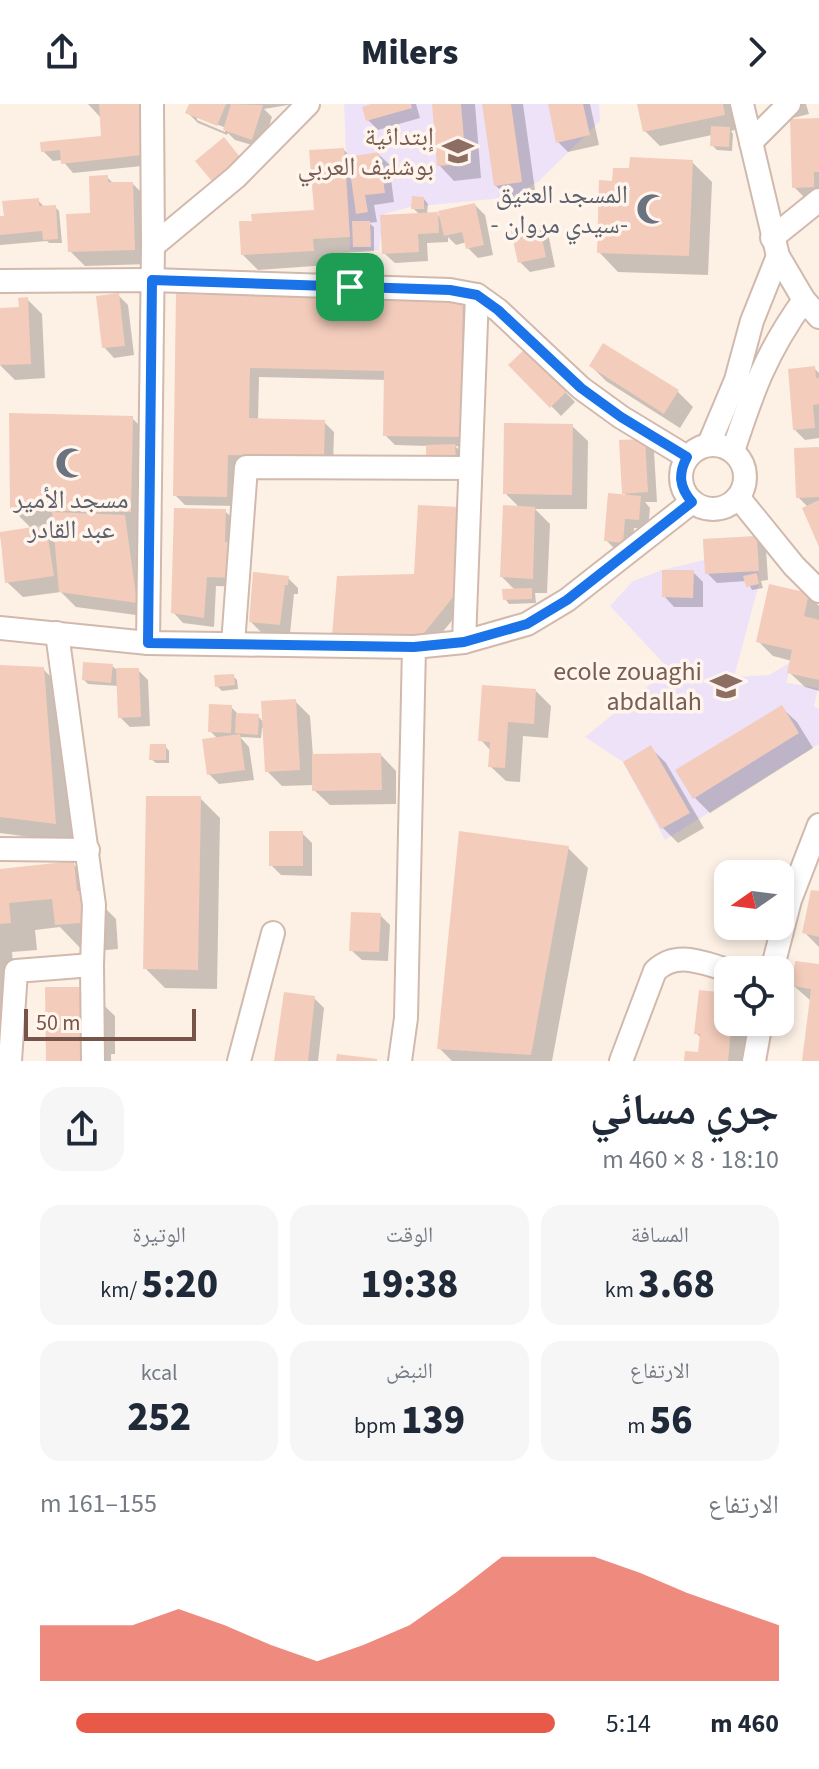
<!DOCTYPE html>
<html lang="ar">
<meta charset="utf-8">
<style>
body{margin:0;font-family:"Source Sans 3","Noto Naskh Arabic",sans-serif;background:#f6f6f7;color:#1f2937;direction:rtl;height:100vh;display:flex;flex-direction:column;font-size:30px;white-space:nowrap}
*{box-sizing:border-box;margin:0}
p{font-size:26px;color:#747a83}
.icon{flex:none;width:44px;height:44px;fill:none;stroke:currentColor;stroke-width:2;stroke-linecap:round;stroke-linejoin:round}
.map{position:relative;height:957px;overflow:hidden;direction:ltr}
.side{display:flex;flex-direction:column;background:#fff;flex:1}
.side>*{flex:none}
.needle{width:52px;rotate:256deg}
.tools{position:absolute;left:714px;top:756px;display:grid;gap:16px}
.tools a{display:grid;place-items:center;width:80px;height:80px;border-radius:16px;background:#fff;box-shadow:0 4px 12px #0003;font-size:40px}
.scale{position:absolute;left:24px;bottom:20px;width:172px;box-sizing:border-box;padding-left:8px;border:4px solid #765449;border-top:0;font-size:22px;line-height:28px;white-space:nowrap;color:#765449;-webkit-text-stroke:6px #fff5ec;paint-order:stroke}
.pin{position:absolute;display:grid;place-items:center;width:68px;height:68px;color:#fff;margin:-34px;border-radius:16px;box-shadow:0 4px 12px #0006}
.round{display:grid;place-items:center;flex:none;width:84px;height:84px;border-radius:24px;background:#f6f6f7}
.headline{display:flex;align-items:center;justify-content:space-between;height:136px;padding:0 40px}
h1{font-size:44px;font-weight:800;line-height:60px}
.metrics{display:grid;grid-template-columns:repeat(3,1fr);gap:12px;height:136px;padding:8px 40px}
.metrics div{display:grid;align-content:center;border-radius:20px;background:#f6f6f7;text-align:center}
.metrics b{font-size:40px;font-weight:800}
.metrics small{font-size:22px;font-weight:400}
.metrics p{font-size:22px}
.chart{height:224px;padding:16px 40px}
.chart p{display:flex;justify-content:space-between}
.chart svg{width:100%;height:144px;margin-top:8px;fill:#e95948;opacity:.7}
ul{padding:0 40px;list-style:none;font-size:26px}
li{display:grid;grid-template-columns:128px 96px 1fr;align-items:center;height:60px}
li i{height:20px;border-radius:10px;background:#e95948}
header{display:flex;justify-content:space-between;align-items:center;height:104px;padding:0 40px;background:#fff;font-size:36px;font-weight:800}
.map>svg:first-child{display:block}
</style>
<header><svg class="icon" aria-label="forward" viewBox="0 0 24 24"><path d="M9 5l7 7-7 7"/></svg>Milers<svg class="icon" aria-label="share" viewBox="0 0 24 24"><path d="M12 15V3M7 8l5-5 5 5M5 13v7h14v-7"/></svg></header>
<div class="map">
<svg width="819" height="957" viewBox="0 0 819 957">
<rect width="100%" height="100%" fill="#fdf1e5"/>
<g fill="#eee2f9">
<polygon points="344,0 599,0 600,17 539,77 512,93 410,103 384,110 379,146 350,146"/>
<polygon points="757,432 759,480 734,573 769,571 789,559 787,579 818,584 814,602 819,605 819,640 665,736 623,658 585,633 669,565 610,502 633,477 662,466 704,456 703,435"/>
</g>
<g fill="#0003" fill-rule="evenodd">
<polygon points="88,0 160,0 152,61 73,69 62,56 53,57 43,47 106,34 102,15"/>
<path d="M191 0H294L264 5 272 13 262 44 235 36 228 29 227 31 198 19 188 9ZM197 12 226 24 225 28 197 16Z"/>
<polygon points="378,0 416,0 420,14 378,26 368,16"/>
<polygon points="434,0 475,0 481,74 454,77 439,61"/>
<polygon points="484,0 523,0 536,93 511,96 495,81"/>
<polygon points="550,0 590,0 599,41 568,48 558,38"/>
<polygon points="639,0 733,0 739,25 731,27 733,30 732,47 717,46 712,41 712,31 660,42 645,27"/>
<polygon points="773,0 806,0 809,10 789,15"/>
<polygon points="819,16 819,98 809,98 794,83"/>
<polygon points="344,46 352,54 378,50 389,60 394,98 374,101 377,118 369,119 374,123 374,147 327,150 328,161 258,166 243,151 316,108"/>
<polygon points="692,58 712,78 708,171 618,168 599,148 614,79"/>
<polygon points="107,73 114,80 133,80 148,95 150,160 85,162 70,147 92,111"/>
<polygon points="424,95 428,100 427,110 437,110 442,115 475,101 485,111 493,151 478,154 468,144 467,138 456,141 448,133 448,138 427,139 428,157 395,159 384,149 420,111 413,104"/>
<polygon points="38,96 45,104 55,103 59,107 62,139 49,139 47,137 0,141 0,114"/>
<polygon points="539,124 549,134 555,163 530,168 520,158"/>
<polygon points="118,191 128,201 134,251 114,254 104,243"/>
<polygon points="178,192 462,197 472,208 470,343 455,342 459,346 460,362 428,342 395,341 385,331 386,276 259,273 258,316 324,318 334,328 333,362 237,361 237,402 185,401 175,391"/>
<polygon points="27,195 42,210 45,274 15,276 0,261 0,206 21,205"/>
<polygon points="526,247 575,298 561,312 511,261"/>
<polygon points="591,262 678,288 693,303 680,324 606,277"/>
<polygon points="814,264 819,269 819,334 805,336 795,326"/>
<polygon points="132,314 152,334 151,513 76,503 61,488 23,493 7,478 0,430 32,425 12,405"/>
<polygon points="572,322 588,337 587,405 535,405 550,420 547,489 535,489 536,499 509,500 505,495 515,486 502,473 520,404 505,389"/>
<polygon points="644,337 654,347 657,398 645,398 650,404 648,425 634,424 632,448 616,446 606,436 628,393 624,389"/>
<polygon points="819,345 819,438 808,403 798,393"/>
<polygon points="458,405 464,502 431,542 344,540 416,472"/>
<polygon points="225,407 235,417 247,483 216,482 214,523 183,519 173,508"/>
<polygon points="756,434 766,444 768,476 761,477 763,484 752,486 747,477 717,479 707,469"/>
<polygon points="693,468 703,478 703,503 674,503 664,492"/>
<polygon points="288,474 298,484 298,490 294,490 290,530 261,528 251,518"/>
<polygon points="808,491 819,502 819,587 805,583 789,568 792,557 773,552 758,537"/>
<polygon points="112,562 117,566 138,566 148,576 150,622 130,623 120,613 119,582 88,580 84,576"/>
<polygon points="0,563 43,565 63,585 75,739 0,729"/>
<polygon points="233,572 237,576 238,585 222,587 217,582"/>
<polygon points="536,587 551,602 548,634 523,632 520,678 506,677 490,662 491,647 481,636"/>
<polygon points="295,597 310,612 313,652 381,651 396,667 396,700 330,701 314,686 314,681 282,682 267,667 265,624 262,624 261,634 240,633 249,643 254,676 219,680 209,670 218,635 210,627 231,603 239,611 258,612 264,619"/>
<polygon points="781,603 797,618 813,644 710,709 695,694"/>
<polygon points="165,642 169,647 169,659 156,659 151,655"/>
<polygon points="651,644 666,659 704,724 678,739 663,724 625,659"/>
<polygon points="200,694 220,714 217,885 165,884 145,864"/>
<polygon points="302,729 312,739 312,772 281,771 271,761"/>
<polygon points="568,744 588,764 552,957 452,957 439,944"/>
<polygon points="73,760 100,787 102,801 116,815 118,845 84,848 60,823 35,826 37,846 12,848 22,957 0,957 0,767"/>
<polygon points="819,789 819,843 804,828"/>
<polygon points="380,811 390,821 388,857 362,856 351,846"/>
<polygon points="819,862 819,957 804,957 811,897 794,882"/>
<polygon points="87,885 115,912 115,950 111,950 111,957 48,957"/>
<polygon points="728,891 728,918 748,918 744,957 686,957 700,950 702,935 696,929"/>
<polygon points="314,894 324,904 318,957 276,957"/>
</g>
<g fill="#f3ccbc">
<polygon points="99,0 142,0 144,29 140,29 142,51 61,60 60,46 41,48 40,38 101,32"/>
<polygon points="189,0 226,0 217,22 185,9"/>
<polygon points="231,0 263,1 252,36 223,26"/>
<polygon points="371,0 411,0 412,4 366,17 362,3"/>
<polygon points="432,0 461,0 466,60 437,62"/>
<polygon points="482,0 511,0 522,78 494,82"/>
<polygon points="548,0 583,0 590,31 556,39"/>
<polygon points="637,0 723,0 725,11 643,28"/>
<polygon points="819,14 819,68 814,68 814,83 792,84 790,15"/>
<polygon points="711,22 730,23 729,43 710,42"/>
<polygon points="224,33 244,58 216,82 195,57"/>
<polygon points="344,44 350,133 313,135 314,147 241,151 239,117 252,117 251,110 314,106 309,46"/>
<polygon points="379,48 385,89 365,91 368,108 356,110 348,53"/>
<polygon points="630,53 693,56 689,152 597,149 599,76 612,77 613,64 629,64"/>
<polygon points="108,71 108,78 133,78 135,146 68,148 66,110 90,109 89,72"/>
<polygon points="412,92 424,93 424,105 411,105"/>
<polygon points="39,94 39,102 56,101 58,135 43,136 42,127 0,131 0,112 4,112 2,97"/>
<polygon points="475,99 484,141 466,145 462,128 444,132 438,107"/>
<polygon points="438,108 439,129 418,130 419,148 382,150 380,111"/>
<polygon points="352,117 370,117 371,143 353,143"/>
<polygon points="539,121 546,153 518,159 511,127"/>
<polygon points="119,189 125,242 102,244 96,192"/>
<polygon points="176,190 463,195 460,333 383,332 384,267 250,264 249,314 325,316 324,353 228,351 227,393 173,392"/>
<polygon points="28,193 31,260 0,261 0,204 19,203 18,194"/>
<polygon points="603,239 679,286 664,310 589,262"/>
<polygon points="526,244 567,287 550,304 508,261"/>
<polygon points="815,262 816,274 819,274 819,300 813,301 815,324 793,326 788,265"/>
<polygon points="9,309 133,312 131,408 10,406"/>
<polygon points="504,319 573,320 572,391 503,390"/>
<polygon points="645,335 648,388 622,390 619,336"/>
<polygon points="455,340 456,358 426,359 426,341"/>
<polygon points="819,343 819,393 796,394 794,344"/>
<polygon points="608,389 641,392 639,416 625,415 623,439 604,437"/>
<polygon points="819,396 819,443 802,404"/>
<polygon points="418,401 459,403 454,492 421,533 332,531 337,472 414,470"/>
<polygon points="503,401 535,403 533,475 500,473"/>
<polygon points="174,404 226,405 225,438 239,438 238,474 207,473 204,514 171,509"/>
<polygon points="52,408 125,411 137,499 59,488"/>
<polygon points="46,421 54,472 5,479 0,428"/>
<polygon points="757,432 759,467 705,470 703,435"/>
<polygon points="662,466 694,466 693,494 662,493"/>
<polygon points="253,468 289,472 288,481 285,481 280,521 249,518"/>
<polygon points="757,469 759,480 746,483 743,472"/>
<polygon points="769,480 809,489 804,512 819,516 819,576 787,569 792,546 756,538"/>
<polygon points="532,484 532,495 503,496 502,485"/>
<polygon points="83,558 113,560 111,579 82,576"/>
<polygon points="0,561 44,563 56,720 0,713"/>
<polygon points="116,564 139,564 141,613 118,614"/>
<polygon points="234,570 235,581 215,583 214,571"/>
<polygon points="482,581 536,585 534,620 508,618 505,664 488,663 490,638 478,637"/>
<polygon points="296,595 300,666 265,668 261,597"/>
<polygon points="209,600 232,601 231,629 208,628"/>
<polygon points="782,601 799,629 693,695 675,666"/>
<polygon points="236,609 259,610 258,631 235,629"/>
<polygon points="240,630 245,666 207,671 202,635"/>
<polygon points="150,640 166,640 166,656 149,656"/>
<polygon points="651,641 690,709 661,725 623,658"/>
<polygon points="381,649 382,686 312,687 312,650"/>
<polygon points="146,692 201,692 198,866 143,865"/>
<rect x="269" y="727" width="34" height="35"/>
<polygon points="459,727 569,742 531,951 437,945"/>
<polygon points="74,757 77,787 89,786 92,818 55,821 52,795 9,799 11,819 0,820 0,765"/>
<polygon points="811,786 819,787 819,833 802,829"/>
<polygon points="351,808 381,809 379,848 349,847"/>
<polygon points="795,857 819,860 819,957 802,957 811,885 792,882"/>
<polygon points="45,883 88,883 84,957 46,957"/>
<polygon points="699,886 728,889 728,918 732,918 728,957 684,957 685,947 698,948 700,930 694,930"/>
<polygon points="284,888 315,892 308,957 274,957"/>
<polygon points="337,950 377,955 377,957 336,957"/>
</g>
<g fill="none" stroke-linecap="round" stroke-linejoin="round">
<defs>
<g id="minor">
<polyline points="742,0 778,152 804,196 819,213"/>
<polyline points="751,38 789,0"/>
<polyline points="772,134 819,96"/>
<polyline points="153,142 236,73 308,0"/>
<polyline points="0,177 152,176 450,186 477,191 498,206 581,284 621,313 687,353"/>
<polyline points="709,340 736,276 752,217 778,152"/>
<circle cx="713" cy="373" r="32"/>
<path d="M733 347C753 286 766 249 804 196"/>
<polyline points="738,393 794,462 819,487"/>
<polyline points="0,524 148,539 414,543 464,538 527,520 567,496 692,398"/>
<polyline points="57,529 94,801 92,861 93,957"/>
<polyline points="464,538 477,191"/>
<polyline points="148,539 153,142 152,0"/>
<polyline points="233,540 246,363 470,364"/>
<polyline points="0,745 88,746"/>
<polyline points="772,866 790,796 819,721"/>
<polyline points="10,957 16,867 92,861"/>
<polyline points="239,957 273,829"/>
<polyline points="400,957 406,914 414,543"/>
<path d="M621 957 655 867C677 846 702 859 728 866"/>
<polyline points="754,957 761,918"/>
</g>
</defs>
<use href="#minor" stroke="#d1b9ad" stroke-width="26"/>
<use href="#minor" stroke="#fff" stroke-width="22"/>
</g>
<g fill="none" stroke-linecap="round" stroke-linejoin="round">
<defs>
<path id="route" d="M152 176 450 186 477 191 498 206 581 284 621 313 687 353C678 370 679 383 692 398L567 496 527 520 464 538 414 543 148 539Z"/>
</defs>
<use href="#route" stroke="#fff" stroke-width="16"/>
<use href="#route" stroke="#1a73e8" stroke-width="10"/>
</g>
<defs>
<symbol id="school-bare" viewBox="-9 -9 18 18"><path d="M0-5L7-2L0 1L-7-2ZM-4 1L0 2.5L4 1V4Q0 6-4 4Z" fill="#8d6e63" stroke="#fff5ec" stroke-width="2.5" paint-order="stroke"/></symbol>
<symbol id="mosque-bare" viewBox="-9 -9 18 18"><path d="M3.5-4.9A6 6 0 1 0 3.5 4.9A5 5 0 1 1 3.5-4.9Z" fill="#6b7280" stroke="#fff5ec" stroke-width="2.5" paint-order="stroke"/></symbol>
</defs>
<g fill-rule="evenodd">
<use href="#school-bare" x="436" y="25" width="44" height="44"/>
<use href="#mosque-bare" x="630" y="83" width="44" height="44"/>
<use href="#mosque-bare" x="49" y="337" width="44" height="44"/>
<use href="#school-bare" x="704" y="560" width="44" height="44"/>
</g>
<g text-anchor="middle" stroke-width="7" stroke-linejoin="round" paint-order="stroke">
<g font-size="26" fill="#785e54" stroke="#fff5ec" text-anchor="end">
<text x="434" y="41">إبتدائية<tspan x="434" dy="30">بوشليف العربي</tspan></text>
<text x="702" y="576">ecole zouaghi<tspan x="702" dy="30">abdallah</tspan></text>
</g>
<g font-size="26" fill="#5b616d" stroke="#fff5ec" text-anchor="end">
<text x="628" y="99">المسجد العتيق<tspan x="628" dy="30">- سيدي مروان-</tspan></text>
<text x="71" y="404" text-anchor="middle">مسجد الأمير<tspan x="71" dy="30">عبد القادر</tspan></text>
</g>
</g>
</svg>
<div class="tools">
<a><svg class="needle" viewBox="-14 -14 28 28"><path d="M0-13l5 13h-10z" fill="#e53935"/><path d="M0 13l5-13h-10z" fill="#747a83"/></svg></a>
<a><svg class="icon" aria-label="locate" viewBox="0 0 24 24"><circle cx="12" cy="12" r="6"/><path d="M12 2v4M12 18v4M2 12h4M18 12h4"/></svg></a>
</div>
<div class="scale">50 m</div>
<div class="pin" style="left:350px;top:183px;background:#1e9e55"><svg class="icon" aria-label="arrive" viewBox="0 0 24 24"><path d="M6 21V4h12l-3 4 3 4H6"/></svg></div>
</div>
<section class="side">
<div class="headline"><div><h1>جري مسائي</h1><p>18:10 · 8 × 460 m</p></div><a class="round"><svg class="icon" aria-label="share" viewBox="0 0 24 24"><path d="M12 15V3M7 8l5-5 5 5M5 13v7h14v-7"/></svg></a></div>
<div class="metrics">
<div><p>المسافة</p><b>3.68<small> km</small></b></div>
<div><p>الوقت</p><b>19:38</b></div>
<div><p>الوتيرة</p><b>5:20<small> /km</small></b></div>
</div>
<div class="metrics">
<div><p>الارتفاع</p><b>56<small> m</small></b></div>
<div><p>النبض</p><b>139<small> bpm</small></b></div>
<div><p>kcal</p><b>252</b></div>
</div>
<div class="chart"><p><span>الارتفاع</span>155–161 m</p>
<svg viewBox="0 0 160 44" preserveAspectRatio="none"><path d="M0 44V27L10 27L20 27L30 22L40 27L50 33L60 38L70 33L80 27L90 17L100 6L110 6L120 6L130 11L140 17L150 22L160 27V44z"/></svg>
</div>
<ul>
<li><b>460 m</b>5:14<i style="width:93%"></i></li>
</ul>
</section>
